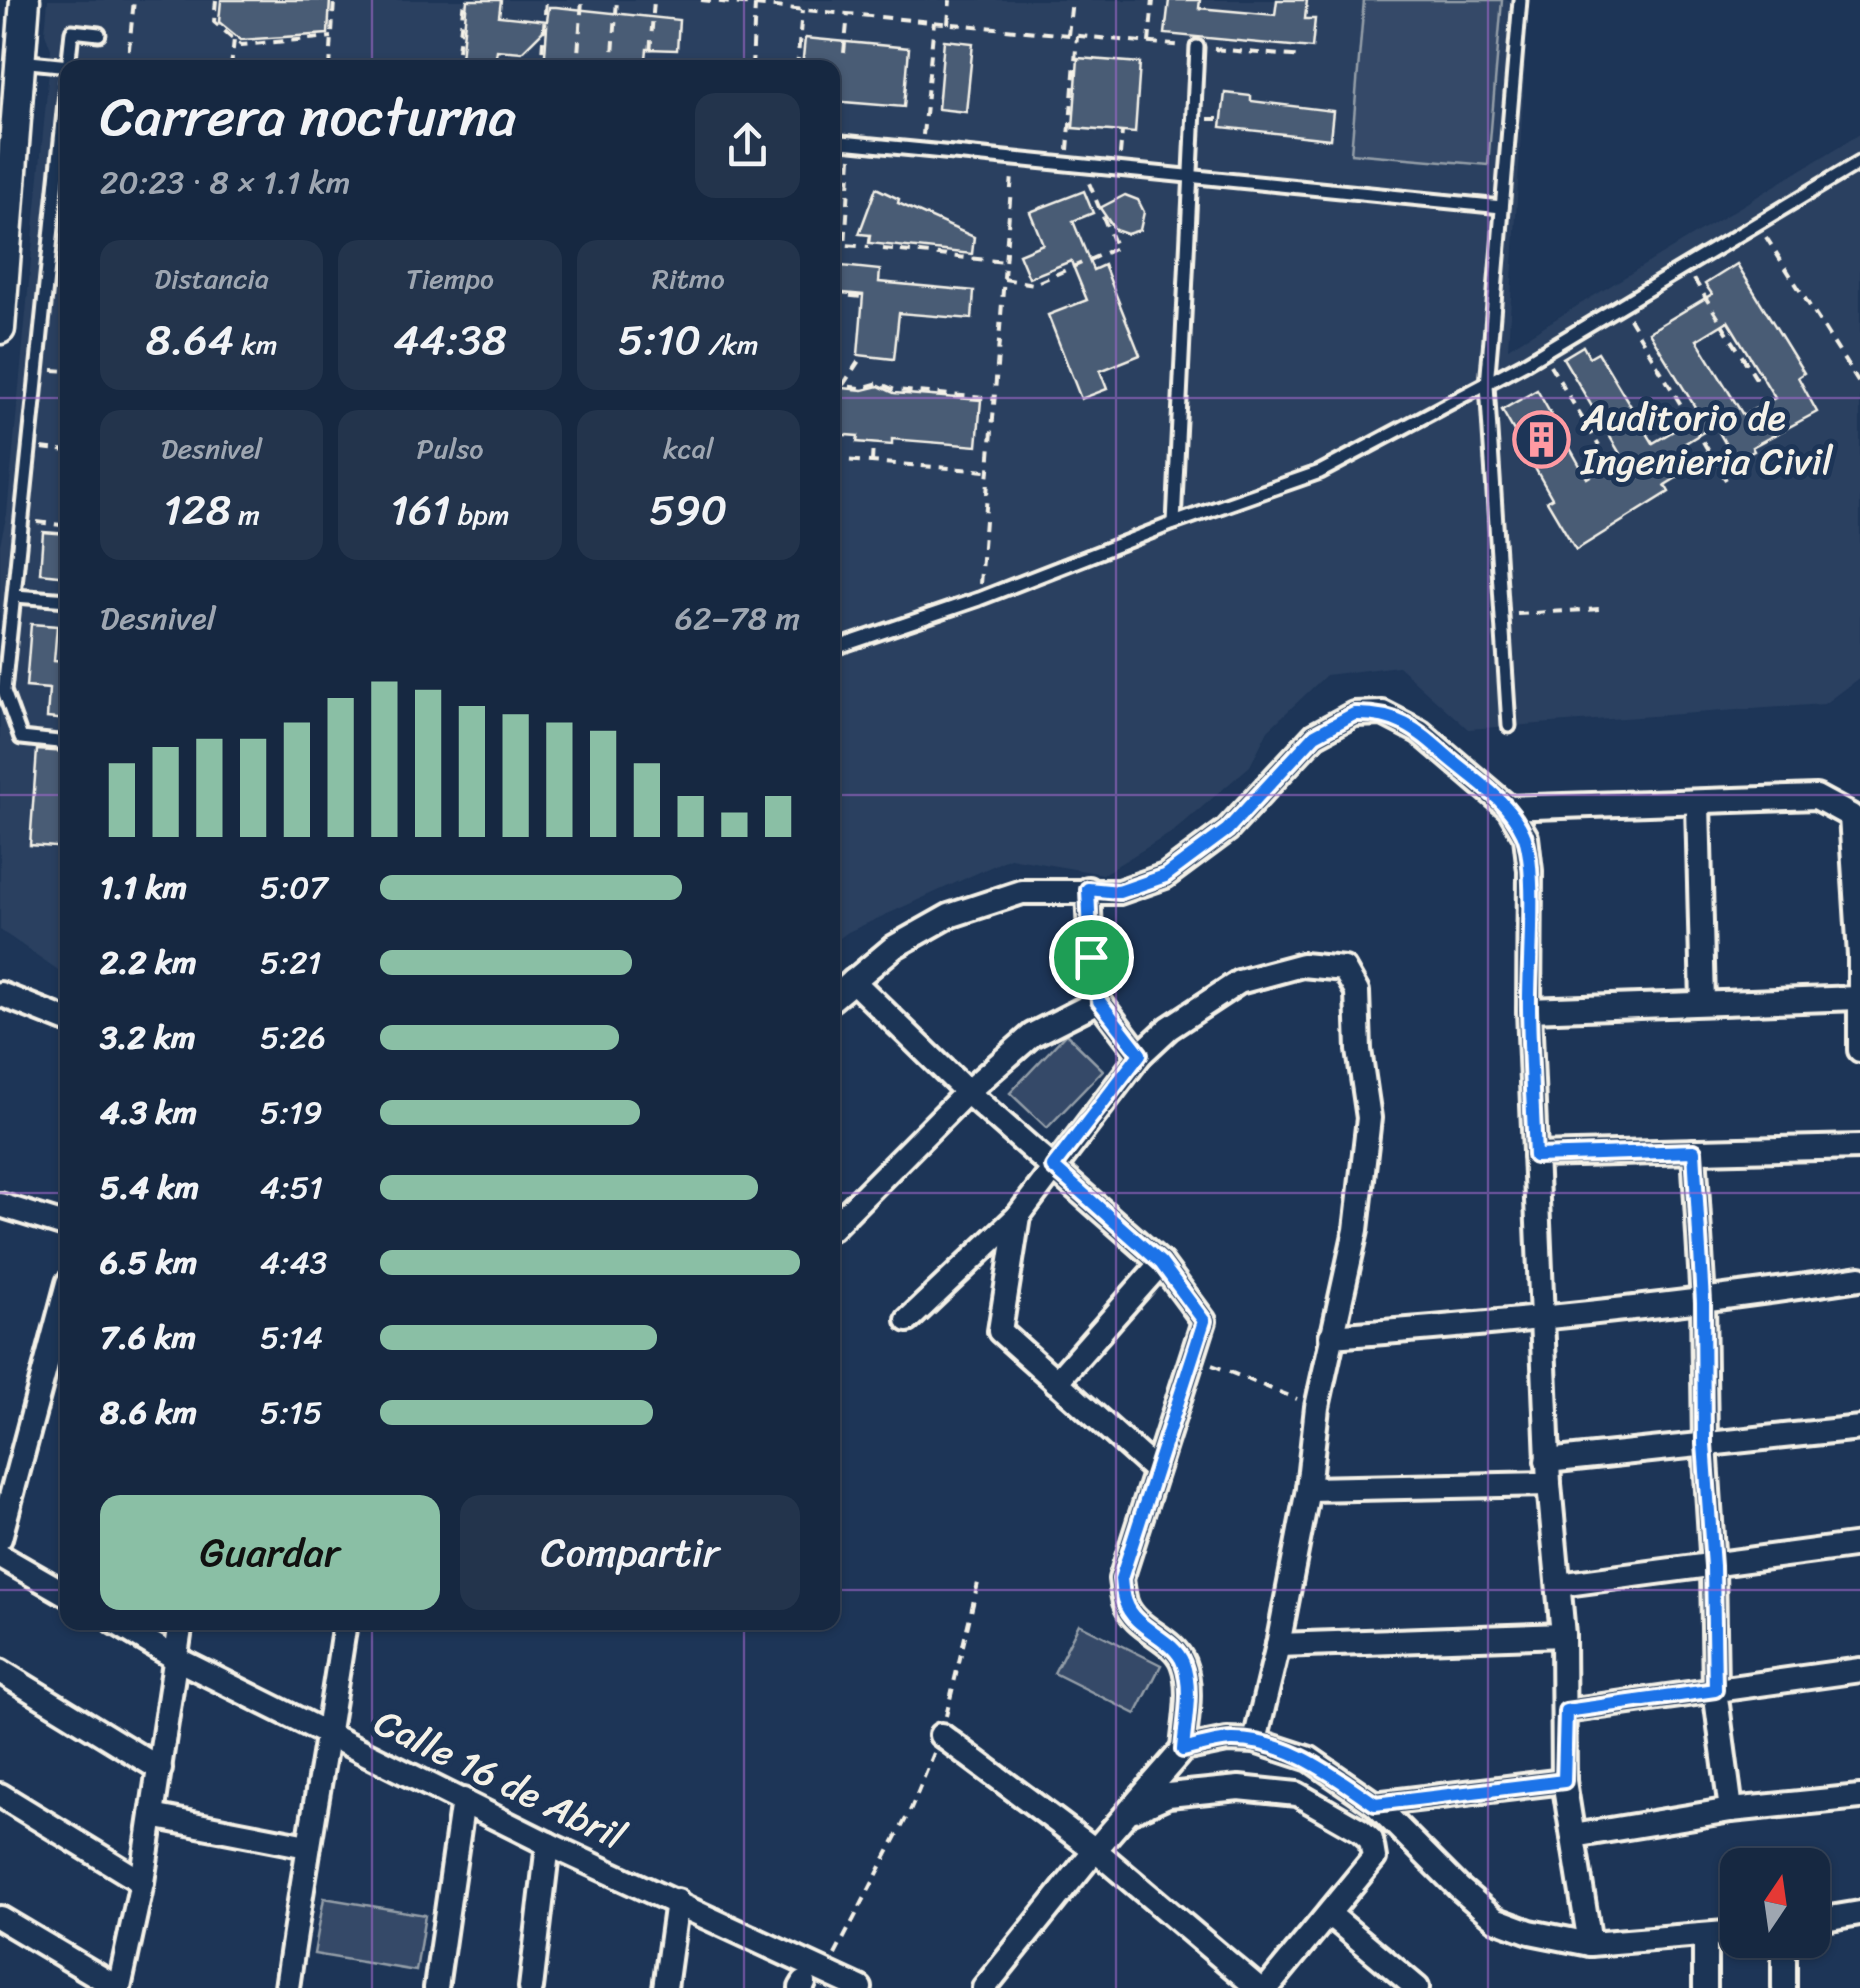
<!DOCTYPE html>
<html lang="es">
<meta charset="utf-8">
<style>
body{margin:0;font-family:Sriracha,sans-serif;background:#23344c;color:#f1f3f6;height:100vh;display:flex;flex-direction:column;font-size:38px;white-space:nowrap}
*{box-sizing:border-box;margin:0}
p{font-size:32px;color:#9ea6b1}
.icon{flex:none;width:55px;height:55px;fill:none;stroke:currentColor;stroke-width:2;stroke-linecap:round;stroke-linejoin:round}
.map{position:relative;flex:1;overflow:hidden}
.panel{position:absolute;left:60px;top:60px;width:780px;height:1570px;display:flex;flex-direction:column;background:#162841;border-radius:20px;box-shadow:0 2px 8px #0004,0 0 0 2px #35445a}
.panel>*{flex:none}
.needle{width:65px;rotate:13deg}
.controls{position:absolute;left:1720px;top:1848px;display:grid;gap:20px}
.controls a{display:grid;place-items:center;width:110px;height:110px;border-radius:20px;background:#162841;box-shadow:0 2px 8px #0004,0 0 0 2px #35445a;font-size:50px}
.pin{position:absolute;display:grid;place-items:center;width:85px;height:85px;color:#fff;margin:-42px;border:5px solid #fff;border-radius:50%;box-shadow:0 2px 10px #0007}
.round{display:grid;place-items:center;flex:none;width:105px;height:105px;border-radius:20px;background:#23344c}
.headline{display:flex;align-items:center;justify-content:space-between;height:170px;padding:0 40px}
h1{font-size:55px;font-weight:600;line-height:75px}
.stats{display:grid;grid-template-columns:repeat(3,1fr);gap:15px;height:170px;padding:10px 40px}
.stats div{display:grid;align-content:center;border-radius:20px;background:#23344c;text-align:center}
.stats b{font-size:42px;font-weight:600}
.stats small{font-size:28px;font-weight:400}
.stats p{font-size:28px}
.chart{height:280px;padding:20px 40px}
.chart p{display:flex;justify-content:space-between}
.chart svg{width:100%;height:180px;margin-top:10px;stroke:#8abfa5;stroke-width:6}
.action{display:flex;gap:20px;margin-top:auto;padding:20px 40px}
.action a{flex:1;height:115px;border-radius:20px;background:#8abfa5;color:#111;font-size:40px;font-weight:600;line-height:115px;text-align:center}
.action a+a{background:#23344c;color:#f1f3f6}
ul{padding:0 40px;list-style:none;font-size:32px}
li{display:grid;grid-template-columns:160px 120px 1fr;align-items:center;height:75px}
li i{height:25px;border-radius:12px;background:#8abfa5}
.map>svg:first-child{display:block}
</style>
<div class="map">
<svg width="1860" height="1988" viewBox="0 0 1860 1988">
<rect width="100%" height="100%" fill="#1d3557"/>
<filter id="ink" filterUnits="userSpaceOnUse"><feTurbulence type="fractalNoise" baseFrequency=".01" numOctaves="2"/><feDisplacementMap in="SourceGraphic" scale="20" xChannelSelector="R" yChannelSelector="G"/><feConvolveMatrix kernelMatrix="1 2 1 2 8 2 1 2 1" color-interpolation-filters="sRGB"/></filter>
<g filter="url(#ink)">
<polygon fill="#2a4060" points="48,0 1529,0 1508,348 1860,134 1860,677 1824,704 1468,729 1398,666 1326,675 1268,730 1250,766 1174,831 1103,874 1010,858 848,932 833,943 832,68 68,68 67,976 0,930 0,544 7,514 51,49 45,33"/>
<g fill="#354a67" stroke="#949ea8" stroke-width="2.5">
<polygon points="1364,0 1502,0 1488,165 1351,153"/>
<polygon points="1066,1034 1103,1070 1047,1128 1010,1093"/>
<polygon points="1079,1624 1161,1665 1136,1714 1054,1673"/>
<polygon points="324,1898 425,1915 416,1971 314,1954"/>
</g>
<g fill="#485b74" stroke="#f4f1e8" stroke-width="2.5" fill-rule="evenodd">
<polygon points="221,0 330,0 328,34 241,40 219,22"/>
<polygon points="467,0 501,0 499,16 547,21 549,7 556,7 679,20 677,50 647,49 645,68 544,68 547,27 522,52 497,50 494,68 460,68"/>
<polygon points="1169,0 1200,0 1199,8 1275,15 1277,0 1307,0 1305,19 1315,19 1312,48 1165,34"/>
<polygon points="805,38 909,48 904,107 832,101 832,68 802,68"/>
<polygon points="944,40 973,43 966,112 938,109"/>
<polygon points="1078,58 1140,63 1135,133 1073,128"/>
<polygon points="1225,93 1251,96 1251,101 1333,111 1330,139 1221,127"/>
<polygon points="876,188 899,199 898,203 974,237 972,254 869,243 870,235 859,234"/>
<polygon points="1084,191 1093,213 1073,221 1093,270 1104,265 1140,355 1100,371 1107,389 1081,399 1048,315 1087,300 1071,261 1029,278 1019,254 1043,244 1030,212"/>
<polygon points="1125,195 1138,200 1144,212 1140,230 1127,234 1115,230 1100,208"/>
<path d="M1737 264 1804 373 1798 377 1817 412 1752 447 1754 451 1735 461 1715 425 1684 444 1697 465 1665 485 1669 492 1576 550 1547 501 1552 498 1502 410 1537 390 1587 478 1622 457 1563 358 1583 346 1589 357 1598 352 1653 443 1700 415 1649 332 1712 294 1705 284ZM1728 321 1775 398 1743 415 1697 340Z"/>
<polygon points="832,265 880,270 879,282 974,291 972,319 899,313 894,359 858,355 863,295 832,292"/>
<polygon points="879,386 894,393 981,400 977,446 892,439 892,445 857,442 858,436 832,434 832,387 863,390"/>
<polygon points="43,532 68,534 68,576 40,573"/>
<polygon points="31,624 57,626 54,661 68,662 68,720 47,718 49,689 26,687"/>
<polygon points="37,750 68,752 61,813 68,813 68,848 30,845"/>
</g>
<g fill="none" stroke-linecap="round" stroke-linejoin="round">
<defs>
<g id="service">
<polyline points="20,61 89,68"/>
<polyline points="68,68 72,31 99,34"/>
<polyline points="68,73 4,691 21,738 68,743"/>
<polyline points="832,141 1502,207"/>
<polyline points="1174,523 1197,47"/>
<polyline points="15,596 68,600"/>
<polyline points="832,649 979,599 1174,523 1320,472 1523,364 1860,162"/>
<polyline points="1509,726 1487,385 1520,0"/>
</g>
<g id="minor">
<polyline points="1698,804 1703,1003"/>
<polyline points="1509,808 1816,797 1851,816 1860,956 1860,1050"/>
<polyline points="1088,889 1091,957 1099,1001 1140,1055"/>
<path d="M853 981 967 1092 1161 1263 1204 1321 1121 1579C1122 1586 1123 1595 1125 1602 1134 1630 1173 1637 1183 1663 1193 1689 1185 1723 1183 1749"/>
<polyline points="0,994 68,1021"/>
<polyline points="832,999 894,947 949,916 1022,892 1119,892 1165,876 1227,830 1315,735 1354,714 1383,713 1420,732 1509,808 1526,837 1530,871 1529,1010 1549,1484 1563,1635 1564,1781 1590,1944"/>
<polyline points="1529,1010 1858,998"/>
<polyline points="1694,1151 1703,1302 1705,1444 1713,1567 1715,1690 1731,1810"/>
<polyline points="1535,1155 1860,1147"/>
<polyline points="0,1205 68,1226"/>
<polyline points="832,1228 967,1092 1032,1035 1099,1001"/>
<polyline points="908,1320 1018,1216"/>
<path d="M1331 1336C1509 1323 1684 1305 1860 1278"/>
<polyline points="1056,1382 1161,1263"/>
<polyline points="1547,1461 1860,1428"/>
<polyline points="1155,1470 1000,1331 1018,1216 1140,1055 1169,1028 1239,982 1302,965 1344,969 1357,992 1359,1050 1369,1118 1356,1230 1317,1407 1308,1489 1278,1645 1255,1741"/>
<polyline points="1308,1489 1549,1484"/>
<polyline points="0,1538 68,1283"/>
<polyline points="0,1556 68,1595"/>
<polyline points="1559,1585 1860,1545"/>
<polyline points="115,1622 177,1659 548,1844 860,1988"/>
<polyline points="1278,1645 1563,1635"/>
<polyline points="0,1671 160,1769"/>
<polyline points="1566,1711 1860,1670"/>
<polyline points="941,1735 1095,1850 1258,1988"/>
<polyline points="0,1795 142,1882"/>
<polyline points="1375,1804 1564,1781"/>
<polyline points="1134,1810 1168,1795 1239,1788 1297,1794 1360,1830 1371,1840 1374,1858 1267,1988"/>
<polyline points="152,1816 307,1846"/>
<polyline points="1573,1836 1731,1810 1860,1797"/>
<polyline points="1329,1914 1417,1988"/>
<polyline points="0,1918 118,1988"/>
<polyline points="1812,1921 1860,1913"/>
<polyline points="119,1988 142,1882 181,1622"/>
<path d="M287 1988C304 1866 327 1745 345 1622"/>
<polyline points="436,1988 463,1800"/>
<polyline points="531,1988 548,1844"/>
<polyline points="665,1988 677,1901"/>
<polyline points="801,1988 804,1983"/>
<polyline points="984,1988 1095,1850 1183,1749 1227,1740 1255,1741 1310,1759 1375,1804 1459,1888 1495,1919 1530,1932 1590,1944 1738,1932"/>
<polyline points="1705,1988 1705,1937"/>
<polyline points="1784,1988 1784,1940"/>
</g>
<polyline id="tertiary" points="0,329 25,0"/>
</defs>
<use href="#service" stroke="#f4f1e8" stroke-width="19"/>
<use href="#minor" stroke="#f4f1e8" stroke-width="30"/>
<use href="#tertiary" stroke="#f4f1e8" stroke-width="35"/>
<g stroke="#f4f1e8" stroke-width="4" stroke-dasharray="10 8" stroke-linecap="butt">
<polyline points="216,0 214,22 241,45 332,37"/>
<polyline points="701,0 1184,46"/>
<polyline points="948,24 950,0"/>
<polyline points="1068,35 1072,0"/>
<polyline points="1149,43 1153,0"/>
<polyline points="1214,49 1303,57"/>
<polyline points="844,53 848,14"/>
<polyline points="127,68 134,0"/>
<polyline points="231,68 234,39"/>
<polyline points="330,68 334,0"/>
<polyline points="456,68 464,0"/>
<polyline points="541,68 546,0"/>
<polyline points="577,68 582,0"/>
<polyline points="612,68 617,0"/>
<polyline points="649,68 654,0"/>
<polyline points="752,68 755,5"/>
<polyline points="797,68 802,10"/>
<polyline points="1208,119 1222,119"/>
<polyline points="923,135 934,22"/>
<polyline points="1068,150 1077,36"/>
<polyline points="1120,155 1122,132"/>
<polyline points="851,158 845,245 869,247"/>
<polyline points="1766,237 1860,385"/>
<polyline points="832,243 845,245"/>
<polyline points="883,249 1005,262"/>
<polyline points="1004,279 1034,284 1116,248 1089,183"/>
<polyline points="1694,279 1760,385"/>
<polyline points="832,294 863,297"/>
<polyline points="1629,318 1726,480"/>
<polyline points="1550,365 1599,446"/>
<polyline points="52,370 68,371"/>
<polyline points="832,385 861,388 879,383 895,390 995,399"/>
<polyline points="843,385 862,356"/>
<polyline points="42,448 68,451"/>
<polyline points="832,459 987,471"/>
<polyline points="872,462 873,443"/>
<polyline points="37,522 68,526"/>
<polyline points="980,584 1012,175"/>
<polyline points="1517,614 1600,609"/>
<polyline points="832,816 832,819"/>
<polyline points="1212,1365 1297,1399"/>
<polyline points="946,1716 978,1583"/>
<polyline points="835,1955 911,1809 934,1753"/>
</g>
<use href="#service" stroke="#1d3557" stroke-width="11"/>
<use href="#minor" stroke="#1d3557" stroke-width="22"/>
<use href="#tertiary" stroke="#1d3557" stroke-width="28"/>
</g>
</g>
<g fill="none" stroke-linecap="round" stroke-linejoin="round" filter="url(#ink)">
<defs>
<path id="route" d="M1354 714C1399 713 1416 729 1448 757 1476 781 1507 799 1523 833 1538 864 1528 969 1529 1009 1530 1058 1533 1107 1535 1156L1694 1151 1703 1302 1704 1444 1713 1566 1715 1690 1566 1711 1564 1781 1375 1804C1331 1774 1286 1739 1231 1740 1215 1741 1199 1746 1183 1750 1185 1723 1193 1689 1183 1663 1173 1637 1134 1630 1125 1602 1122 1595 1122 1586 1121 1579L1204 1321 1161 1263 1053 1167 1140 1054 1099 1001 1091 957 1088 889 1119 892 1165 876 1227 830 1315 735Z"/>
</defs>
<use href="#route" stroke="#fff" stroke-width="20"/>
<use href="#route" stroke="#1a73e8" stroke-width="12"/>
</g>
<path fill="none" stroke="#9f67cb" stroke-width="2.5" stroke-opacity="0.55" d="M372 0V68M744 0V68M1116 0V1988M1488 0V1988M0 398H68M832 398H1860M0 795H68M832 795H1860M0 1193H68M832 1193H1860M0 1590H68M832 1590H1860M372 1622V1988M744 1622V1988"/>
<defs>
<symbol id="building-ring" viewBox="-11 -11 22 22"><circle r="9.5" fill="#1d3557" stroke="#ff9aa2" stroke-width="1.5"/><path d="M-4-6H4V6H1V3H-1V6H-4ZM-2.5-4.3h1.7v1.8h-1.7ZM.8-4.3h1.7v1.8H.8ZM-2.5-1h1.7V.8h-1.7ZM.8-1h1.7V.8H.8Z" fill="#ff9aa2"/></symbol>
</defs>
<g fill-rule="evenodd">
<use href="#building-ring" x="1510" y="408" width="63" height="63"/>
</g>
<g text-anchor="middle" stroke-width="10" stroke-linejoin="round" paint-order="stroke">
<g font-size="38" fill="#f4f1e8" stroke="#1d3557" text-anchor="start">
<text x="1581" y="430">Auditorio de<tspan x="1581" dy="44">Ingenieria Civil</tspan></text>
</g>
<g font-size="38" fill="#f4f1e8" stroke="#1d3557">
<text transform="translate(500 1779) rotate(26)" y="13">Calle 16 de Abril</text>
</g>
</g>
</svg>
<div class="controls">
<a><svg class="needle" viewBox="-14 -14 28 28"><path d="M0-13l5 13h-10z" fill="#e53935"/><path d="M0 13l5-13h-10z" fill="#9ea6b1"/></svg></a>
</div>
<div class="pin" style="left:1091px;top:957px;background:#1e9e55"><svg class="icon" aria-label="arrive" viewBox="0 0 24 24"><path d="M6 21V4h12l-3 4 3 4H6"/></svg></div>
<section class="panel">
<div class="headline"><div><h1>Carrera nocturna</h1><p>20:23 · 8 × 1.1 km</p></div><a class="round"><svg class="icon" aria-label="share" viewBox="0 0 24 24"><path d="M12 15V3M7 8l5-5 5 5M5 13v7h14v-7"/></svg></a></div>
<div class="stats">
<div><p>Distancia</p><b>8.64<small> km</small></b></div>
<div><p>Tiempo</p><b>44:38</b></div>
<div><p>Ritmo</p><b>5:10<small> /km</small></b></div>
</div>
<div class="stats">
<div><p>Desnivel</p><b>128<small> m</small></b></div>
<div><p>Pulso</p><b>161<small> bpm</small></b></div>
<div><p>kcal</p><b>590</b></div>
</div>
<div class="chart"><p><span>Desnivel</span>62–78 m</p>
<svg viewBox="0 0 160 44" preserveAspectRatio="none"><path d="M5 44V26M15 44V22M25 44V20M35 44V20M45 44V16M55 44V10M65 44V6M75 44V8M85 44V12M95 44V14M105 44V16M115 44V18M125 44V26M135 44V34M145 44V38M155 44V34"/></svg>
</div>
<ul>
<li><b>1.1 km</b>5:07<i style="width:72%"></i></li>
<li><b>2.2 km</b>5:21<i style="width:60%"></i></li>
<li><b>3.2 km</b>5:26<i style="width:57%"></i></li>
<li><b>4.3 km</b>5:19<i style="width:62%"></i></li>
<li><b>5.4 km</b>4:51<i style="width:90%"></i></li>
<li><b>6.5 km</b>4:43<i style="width:100%"></i></li>
<li><b>7.6 km</b>5:14<i style="width:66%"></i></li>
<li><b>8.6 km</b>5:15<i style="width:65%"></i></li>
</ul>
<div class="action"><a>Guardar</a><a>Compartir</a></div>
</section>
</div>
